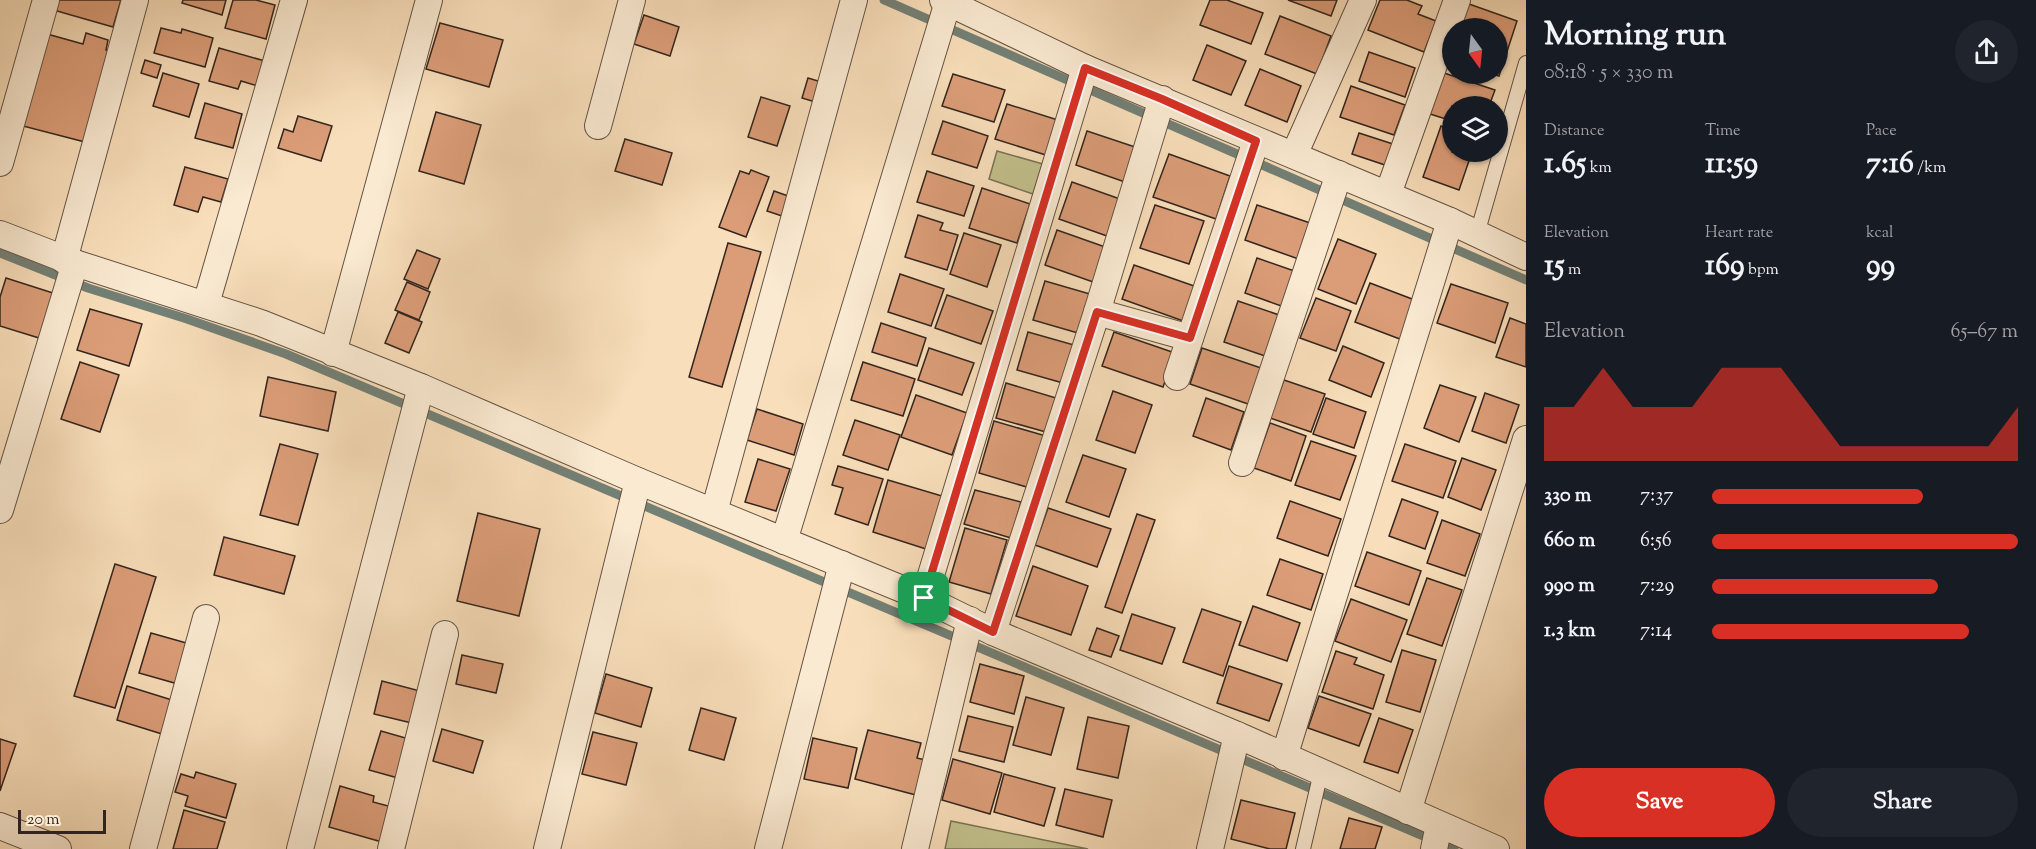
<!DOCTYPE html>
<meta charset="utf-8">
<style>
body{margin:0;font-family:"Sorts Mill Goudy",serif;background:#20242c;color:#f1f3f6;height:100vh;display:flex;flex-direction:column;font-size:22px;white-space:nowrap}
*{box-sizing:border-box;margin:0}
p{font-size:20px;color:#9ea1a6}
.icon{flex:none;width:33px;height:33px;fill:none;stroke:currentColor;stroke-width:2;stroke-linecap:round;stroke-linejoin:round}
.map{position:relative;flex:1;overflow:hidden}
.drawer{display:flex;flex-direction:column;background:#171b24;width:510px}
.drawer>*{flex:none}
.needle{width:39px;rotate:165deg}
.buttons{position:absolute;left:1442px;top:18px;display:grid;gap:12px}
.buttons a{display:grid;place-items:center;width:66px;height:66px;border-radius:50%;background:#171b24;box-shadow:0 2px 4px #0004;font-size:30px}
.scale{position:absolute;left:18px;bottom:15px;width:88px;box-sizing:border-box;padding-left:6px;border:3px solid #33251e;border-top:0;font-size:16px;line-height:21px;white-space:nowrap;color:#33251e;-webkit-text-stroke:4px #faead2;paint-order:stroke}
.pin{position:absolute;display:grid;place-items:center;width:51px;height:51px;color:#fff;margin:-26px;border-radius:12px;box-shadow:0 3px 9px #0006}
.round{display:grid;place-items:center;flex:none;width:63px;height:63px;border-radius:32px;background:#20242c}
.headline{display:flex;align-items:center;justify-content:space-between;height:102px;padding:0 18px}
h1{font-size:33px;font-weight:800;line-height:45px}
.figures{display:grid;grid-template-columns:repeat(3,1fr);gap:9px;height:102px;padding:6px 18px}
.figures div{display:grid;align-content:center}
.figures b{font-size:30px;font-weight:800}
.figures small{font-size:16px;font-weight:400}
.figures p{font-size:16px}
.chart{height:168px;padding:12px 18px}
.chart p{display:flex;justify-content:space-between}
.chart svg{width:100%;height:108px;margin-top:6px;fill:#d93025;opacity:.7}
.button{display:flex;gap:12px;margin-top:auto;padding:12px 18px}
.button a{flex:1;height:69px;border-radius:36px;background:#d93025;color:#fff;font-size:24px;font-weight:800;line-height:69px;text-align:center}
.button a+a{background:#20242c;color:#f1f3f6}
ul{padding:0 18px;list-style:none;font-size:20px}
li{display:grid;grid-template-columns:96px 72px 1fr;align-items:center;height:45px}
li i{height:15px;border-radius:8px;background:#d93025}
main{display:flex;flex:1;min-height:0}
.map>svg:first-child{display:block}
</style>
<main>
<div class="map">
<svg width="1526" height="849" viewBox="0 0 1526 849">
<rect width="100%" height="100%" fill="#f8deba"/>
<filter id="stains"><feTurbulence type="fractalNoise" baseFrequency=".00333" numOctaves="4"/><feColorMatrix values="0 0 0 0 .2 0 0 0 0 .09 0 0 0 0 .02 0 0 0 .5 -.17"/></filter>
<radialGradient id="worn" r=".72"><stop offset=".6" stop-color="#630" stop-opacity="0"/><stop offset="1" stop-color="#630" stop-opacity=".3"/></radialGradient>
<g fill="#c2c08c" stroke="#7a7255" stroke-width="1.5">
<polygon points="997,151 1043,164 1033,194 989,179"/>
<polygon points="951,821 1088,849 945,849"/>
</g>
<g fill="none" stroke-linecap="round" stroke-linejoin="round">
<g stroke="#738076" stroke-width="9">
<polyline points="884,0 1526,280"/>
<polyline points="0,253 88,288 187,319 286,354 1454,849"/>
</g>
</g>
<g fill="#db9d78" stroke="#33251e" stroke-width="1.5">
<polygon points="53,0 121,0 113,27 50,9"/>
<polygon points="183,0 226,0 222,15 182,3"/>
<polygon points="233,0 256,0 275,5 266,39 225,28"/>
<polygon points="1210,0 1227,0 1263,13 1251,44 1200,25"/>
<polygon points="1288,0 1337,0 1331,16"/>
<polygon points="1380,0 1407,0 1422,6 1418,14 1436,21 1424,52 1368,30"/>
<polygon points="1469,4 1517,21 1499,76 1492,74 1497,74 1497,28 1460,28"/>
<polygon points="644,15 679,27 670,56 634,44"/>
<polygon points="1280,16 1331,36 1317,74 1265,54"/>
<polygon points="440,23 503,40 489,87 426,69"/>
<polygon points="161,28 181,33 182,29 213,38 205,67 154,53"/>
<polygon points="86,33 108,40 106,50 110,51 85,142 23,126 47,34 83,44"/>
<polygon points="1207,45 1246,61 1231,95 1193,80"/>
<polygon points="219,48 265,61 258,86 241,81 238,89 209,81"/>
<polygon points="1369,52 1415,68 1405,97 1359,81"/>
<polygon points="145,60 161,65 157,78 141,73"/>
<polygon points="1260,69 1301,86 1287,122 1245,105"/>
<polygon points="163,73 199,84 189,117 153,106"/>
<polygon points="1444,73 1495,90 1489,106 1452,106 1452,121 1430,114"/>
<polygon points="953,74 1005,90 994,122 942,106"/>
<polygon points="808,78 828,84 822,104 802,98"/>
<polygon points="1351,86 1405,105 1394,135 1340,117"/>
<polygon points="761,97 790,106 777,146 748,137"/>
<polygon points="205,103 242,114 233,148 195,138"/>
<polygon points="1007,104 1061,121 1049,156 995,139"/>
<polygon points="436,112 481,125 464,184 419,171"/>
<polygon points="298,116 332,126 321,161 278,148 284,129 293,132"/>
<polygon points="943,121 988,136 977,168 932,154"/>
<polygon points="1441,126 1452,130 1452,152 1472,152 1459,190 1423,177"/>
<polygon points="1087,131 1138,148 1125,182 1076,165"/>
<polygon points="1359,133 1393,144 1385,165 1352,154"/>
<polygon points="625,139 672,153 662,185 615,171"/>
<polygon points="1169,154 1230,176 1216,219 1153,197"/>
<polygon points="185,167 228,179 221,202 203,197 198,212 174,205"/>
<polygon points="751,170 769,177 746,237 719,227 740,171 749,174"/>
<polygon points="927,171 974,186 964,216 917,202"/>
<polygon points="1072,182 1120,199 1107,236 1059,219"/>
<polygon points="982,188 1030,204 1017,243 969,228"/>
<polygon points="774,191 791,197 785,217 767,211"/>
<polygon points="1155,205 1204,221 1189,264 1140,248"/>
<polygon points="1257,205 1319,226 1307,262 1245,240"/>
<polygon points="918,215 943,223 940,230 958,235 947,270 905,257"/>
<polygon points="1057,230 1108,248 1096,283 1045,265"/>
<polygon points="964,233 1001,245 987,287 950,274"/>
<polygon points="1338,239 1376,254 1356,304 1318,289"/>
<polygon points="728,243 761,252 722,387 689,377"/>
<polygon points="417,250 440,259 428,289 404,279"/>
<polygon points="1257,258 1300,273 1287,308 1245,293"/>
<polygon points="1134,265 1197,287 1186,322 1122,299"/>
<polygon points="900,274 944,289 931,326 888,312"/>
<polygon points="6,278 53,293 39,338 0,326 0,297"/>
<polygon points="1045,281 1090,294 1078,333 1033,320"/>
<polygon points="407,282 430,292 419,320 395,310"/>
<polygon points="1370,283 1420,302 1405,341 1355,322"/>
<polygon points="1451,284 1508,303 1495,343 1437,323"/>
<polygon points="947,295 993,311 981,344 935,328"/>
<polygon points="1316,298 1351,311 1336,351 1300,338"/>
<polygon points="1238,301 1285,317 1271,358 1224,342"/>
<polygon points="90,309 142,324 129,366 77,350"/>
<polygon points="398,312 422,322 409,353 385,343"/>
<polygon points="1510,318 1526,324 1526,367 1496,357"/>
<polygon points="881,323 926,338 917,366 872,352"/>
<polygon points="1028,332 1074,345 1063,383 1017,370"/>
<polygon points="1114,332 1175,353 1163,387 1102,366"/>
<polygon points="1343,346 1384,363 1371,397 1329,380"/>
<polygon points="929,348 974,363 962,395 918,380"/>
<polygon points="1202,348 1264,369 1251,405 1190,384"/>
<polygon points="80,362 119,375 100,432 61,419"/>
<polygon points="863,362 915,379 903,416 851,400"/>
<polygon points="268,377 336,392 328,431 260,416"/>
<polygon points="1284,380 1325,394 1311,432 1270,418"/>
<polygon points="1006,383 1056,398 1046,432 996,418"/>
<polygon points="1440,385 1476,397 1459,442 1424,428"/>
<polygon points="1113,391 1152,405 1135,453 1096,440"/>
<polygon points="1485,393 1519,405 1506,443 1472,431"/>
<polygon points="916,395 967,413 952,455 901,437"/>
<polygon points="1206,398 1244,412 1231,450 1193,436"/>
<polygon points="1326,398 1366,412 1354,448 1313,434"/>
<polygon points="757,409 803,424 794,455 747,440"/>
<polygon points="855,420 900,435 888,470 843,455"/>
<polygon points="994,421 1046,436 1030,488 979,473"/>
<polygon points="1270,423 1306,436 1291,481 1254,468"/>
<polygon points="1311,441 1356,456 1340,500 1295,485"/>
<polygon points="280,444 318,454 298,525 260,515"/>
<polygon points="1405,444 1456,461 1443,498 1392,481"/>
<polygon points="1083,455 1126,469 1109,517 1066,502"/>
<polygon points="1462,458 1496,470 1481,510 1448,497"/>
<polygon points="758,459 790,469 776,511 745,502"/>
<polygon points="838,466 883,479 868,525 835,514 843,488 832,485"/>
<polygon points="888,480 942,496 926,549 873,532"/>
<polygon points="975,490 1021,502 1011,538 964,524"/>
<polygon points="1402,499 1438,512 1425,549 1389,536"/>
<polygon points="1290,501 1341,519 1328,556 1277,538"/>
<polygon points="1048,508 1111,529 1097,567 1035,545"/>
<polygon points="478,513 540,529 519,616 457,601"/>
<polygon points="1137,514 1155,520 1122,613 1105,607"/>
<polygon points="1442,520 1480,534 1465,576 1427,563"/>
<polygon points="965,528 1007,540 991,594 949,582"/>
<polygon points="224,537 295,556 284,594 214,575"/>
<polygon points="1367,552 1421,571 1409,605 1355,586"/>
<polygon points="1280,559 1323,574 1311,610 1267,595"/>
<polygon points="115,564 156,577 115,708 74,696"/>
<polygon points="1033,566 1088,586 1071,635 1016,616"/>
<polygon points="1427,578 1462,590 1442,646 1407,634"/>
<polygon points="1351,599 1407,620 1391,662 1335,641"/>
<polygon points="1253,606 1300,623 1287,661 1239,645"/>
<polygon points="1202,609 1241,622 1223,676 1183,662"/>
<polygon points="1132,614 1175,628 1162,664 1120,650"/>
<polygon points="1097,628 1119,636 1111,657 1089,650"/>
<polygon points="151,633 190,644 178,684 139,673"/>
<polygon points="1402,650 1436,660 1420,712 1386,702"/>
<polygon points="1336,651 1357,658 1354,664 1384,675 1373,709 1322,692"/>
<polygon points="462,655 503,664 496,693 456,684"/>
<polygon points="980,664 1024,676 1014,714 970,702"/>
<polygon points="1229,666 1282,684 1269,721 1217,703"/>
<polygon points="606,674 652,688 641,727 595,713"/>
<polygon points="382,681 420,691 412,723 374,714"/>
<polygon points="127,686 172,700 162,734 117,720"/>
<polygon points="1319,696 1371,714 1359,746 1308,728"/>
<polygon points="1026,697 1064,708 1051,755 1013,745"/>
<polygon points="701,708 736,718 724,760 689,750"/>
<polygon points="968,716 1013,727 1004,762 959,751"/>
<polygon points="1088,717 1129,726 1118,778 1077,769"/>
<polygon points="1379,718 1413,730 1398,773 1364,762"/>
<polygon points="442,729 483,741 473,773 433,761"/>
<polygon points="868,730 921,743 917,758 925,760 916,795 855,779"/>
<polygon points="381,731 409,739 398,778 369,770"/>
<polygon points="593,732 637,743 626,785 582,774"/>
<polygon points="813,738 857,748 848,788 804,779"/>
<polygon points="0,739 16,744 0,791"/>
<polygon points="953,759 1002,773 990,814 942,800"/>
<polygon points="196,772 236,784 226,818 185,806 188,796 175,792 181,774 194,778"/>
<polygon points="1004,774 1055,788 1044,826 994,812"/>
<polygon points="340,786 374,796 373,802 392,807 382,842 329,827"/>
<polygon points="1065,789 1112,800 1103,837 1056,825"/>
<polygon points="1241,800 1295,813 1286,849 1270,849 1231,839"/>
<polygon points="184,810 225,822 217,849 173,849"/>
<polygon points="1349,818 1382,827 1375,849 1340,849"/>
</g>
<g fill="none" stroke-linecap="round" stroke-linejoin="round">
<defs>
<g id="lane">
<polyline points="1477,234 1526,63"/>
<polyline points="1303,849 1321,772"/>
</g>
<g id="street">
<polyline points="943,0 1085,68 1450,221 1526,257"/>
<polyline points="598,126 632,0"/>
<polyline points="1294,155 1363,0"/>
<polyline points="0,163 46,0"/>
<polyline points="1388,194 1457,0"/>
<polyline points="0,234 75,263 261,323 421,387 638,481 924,598 993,632 1237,735 1496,849"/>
<polyline points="64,260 135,0"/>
<polyline points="206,304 294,0"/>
<polyline points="1097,312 1190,338"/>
<polyline points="333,353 429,0"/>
<polyline points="1177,377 1256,141"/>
<polyline points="1242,463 1339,174"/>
<polyline points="0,510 75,263"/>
<polyline points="714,512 854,0"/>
<polyline points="784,541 948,2"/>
<polyline points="924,598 1085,68"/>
<polyline points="993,632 1097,312 1162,99"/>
<polyline points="1284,757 1450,221"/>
<polyline points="1408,811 1526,439"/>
<polyline points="0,826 58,849"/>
<polyline points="143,849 206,618"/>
<polyline points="300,849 421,387"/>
<polyline points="391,849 445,634"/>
<polyline points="547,849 638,481"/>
<polyline points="768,849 842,564"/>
<polyline points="915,849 970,620"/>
<polyline points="1210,849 1237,735"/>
<polyline points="1434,849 1439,825"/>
</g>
</defs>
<use href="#lane" stroke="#645345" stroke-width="16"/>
<use href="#street" stroke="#645345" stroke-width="28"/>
<use href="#lane" stroke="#faead2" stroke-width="14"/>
<use href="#street" stroke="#faead2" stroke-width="26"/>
</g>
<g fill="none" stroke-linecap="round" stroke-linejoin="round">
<defs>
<polygon id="route" points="1085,68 1162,99 1256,141 1190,338 1097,312 993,632 924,598"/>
</defs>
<use href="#route" stroke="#fff" stroke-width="12"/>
<use href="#route" stroke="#d93025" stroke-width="8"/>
</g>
<rect width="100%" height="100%" filter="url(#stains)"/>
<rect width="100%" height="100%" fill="url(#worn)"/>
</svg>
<div class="buttons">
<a><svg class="needle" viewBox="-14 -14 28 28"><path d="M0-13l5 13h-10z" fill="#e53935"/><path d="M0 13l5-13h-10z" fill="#9ea1a6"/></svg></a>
<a><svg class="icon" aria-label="layers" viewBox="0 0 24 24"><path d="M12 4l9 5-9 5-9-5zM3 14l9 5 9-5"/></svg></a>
</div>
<div class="scale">20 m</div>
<div class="pin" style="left:924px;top:598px;background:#1e9e55"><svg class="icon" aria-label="arrive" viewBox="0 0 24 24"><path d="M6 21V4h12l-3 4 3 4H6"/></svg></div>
</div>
<section class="drawer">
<div class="headline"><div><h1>Morning run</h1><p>08:18 · 5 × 330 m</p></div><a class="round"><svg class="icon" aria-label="share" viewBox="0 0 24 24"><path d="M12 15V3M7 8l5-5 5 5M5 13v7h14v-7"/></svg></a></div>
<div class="figures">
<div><p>Distance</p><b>1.65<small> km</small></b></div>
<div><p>Time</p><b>11:59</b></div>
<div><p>Pace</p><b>7:16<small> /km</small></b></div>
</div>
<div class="figures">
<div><p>Elevation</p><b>15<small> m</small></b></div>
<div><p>Heart rate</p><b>169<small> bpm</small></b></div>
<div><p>kcal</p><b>99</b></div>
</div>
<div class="chart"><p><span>Elevation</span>65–67 m</p>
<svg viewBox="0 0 160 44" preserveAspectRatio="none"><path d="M0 44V22L10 22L20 6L30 22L40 22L50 22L60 6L70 6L80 6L90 22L100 38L110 38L120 38L130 38L140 38L150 38L160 22V44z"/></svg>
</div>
<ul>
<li><b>330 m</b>7:37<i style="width:69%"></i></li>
<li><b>660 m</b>6:56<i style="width:100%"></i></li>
<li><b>990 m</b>7:29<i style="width:74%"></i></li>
<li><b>1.3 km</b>7:14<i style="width:84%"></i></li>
</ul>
<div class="button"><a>Save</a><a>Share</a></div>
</section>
</main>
